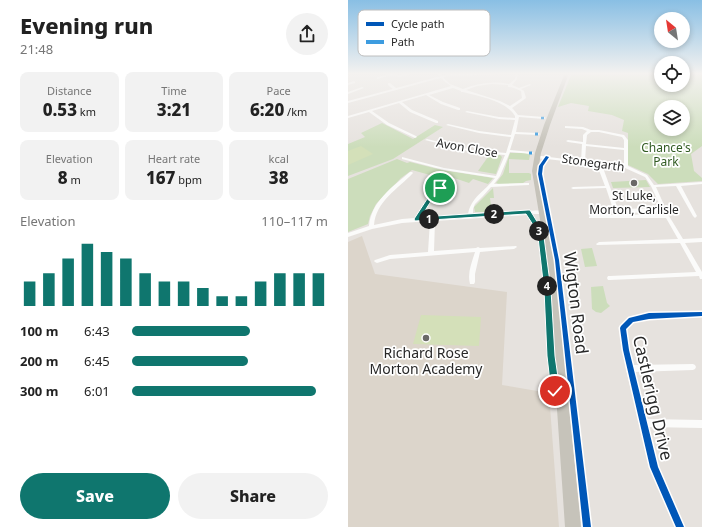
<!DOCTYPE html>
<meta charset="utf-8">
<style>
body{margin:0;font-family:"Noto Sans",sans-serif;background:#f2f2f2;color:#222;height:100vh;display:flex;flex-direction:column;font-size:15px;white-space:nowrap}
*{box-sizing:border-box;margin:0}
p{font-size:13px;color:#767676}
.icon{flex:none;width:22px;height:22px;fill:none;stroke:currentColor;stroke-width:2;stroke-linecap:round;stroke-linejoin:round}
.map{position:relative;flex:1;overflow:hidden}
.side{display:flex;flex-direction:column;background:#fff;width:348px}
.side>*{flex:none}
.needle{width:26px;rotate:330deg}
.fabs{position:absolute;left:306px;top:12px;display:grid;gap:8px}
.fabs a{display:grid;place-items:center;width:36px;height:36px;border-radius:50%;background:#fff;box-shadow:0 2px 6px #0003;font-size:20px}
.pin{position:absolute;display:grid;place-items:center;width:34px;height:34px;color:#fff;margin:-17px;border:2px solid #fff;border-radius:50%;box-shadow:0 1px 4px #0007}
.km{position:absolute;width:20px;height:20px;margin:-10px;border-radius:50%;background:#222;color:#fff;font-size:11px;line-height:20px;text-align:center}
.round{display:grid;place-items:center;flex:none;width:42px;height:42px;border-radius:21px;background:#f2f2f2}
.summary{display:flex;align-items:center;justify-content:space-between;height:68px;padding:0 20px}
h1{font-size:22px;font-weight:800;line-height:30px}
.figures{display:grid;grid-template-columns:repeat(3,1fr);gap:6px;height:68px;padding:4px 20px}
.figures div{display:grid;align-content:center;border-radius:8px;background:#f2f2f2;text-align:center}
.figures b{font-size:17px;font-weight:800}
.figures small{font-size:11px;font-weight:400}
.figures p{font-size:11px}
.chart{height:112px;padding:8px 20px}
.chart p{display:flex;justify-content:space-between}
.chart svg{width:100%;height:72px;margin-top:4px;stroke:#0f766e;stroke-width:6}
.primary-button{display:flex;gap:8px;margin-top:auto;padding:8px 20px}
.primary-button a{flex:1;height:46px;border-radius:24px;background:#0f766e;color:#fff;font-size:16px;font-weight:800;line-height:46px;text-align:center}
.primary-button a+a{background:#f2f2f2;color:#222}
ul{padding:0 20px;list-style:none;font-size:13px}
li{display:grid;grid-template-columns:64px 48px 1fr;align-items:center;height:30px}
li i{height:10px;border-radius:5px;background:#0f766e}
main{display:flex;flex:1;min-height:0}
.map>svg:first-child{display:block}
</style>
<main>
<section class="side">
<div class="summary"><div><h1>Evening run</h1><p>21:48</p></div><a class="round"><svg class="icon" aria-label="share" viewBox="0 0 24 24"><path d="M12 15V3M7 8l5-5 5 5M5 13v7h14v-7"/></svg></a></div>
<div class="figures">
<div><p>Distance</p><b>0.53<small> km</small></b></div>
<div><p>Time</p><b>3:21</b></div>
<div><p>Pace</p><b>6:20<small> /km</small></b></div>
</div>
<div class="figures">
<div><p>Elevation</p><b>8<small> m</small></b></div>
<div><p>Heart rate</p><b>167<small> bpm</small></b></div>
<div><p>kcal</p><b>38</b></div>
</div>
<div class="chart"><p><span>Elevation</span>110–117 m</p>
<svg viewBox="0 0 160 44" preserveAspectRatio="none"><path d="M5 44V29M15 44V24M25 44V15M35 44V6M45 44V11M55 44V15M65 44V24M75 44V29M85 44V29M95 44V33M105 44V38M115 44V38M125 44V29M135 44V24M145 44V24M155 44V24"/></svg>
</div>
<ul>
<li><b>100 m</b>6:43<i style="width:60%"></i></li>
<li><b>200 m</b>6:45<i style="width:59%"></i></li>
<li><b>300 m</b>6:01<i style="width:94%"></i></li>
</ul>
<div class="primary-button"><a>Save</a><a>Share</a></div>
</section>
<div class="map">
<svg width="354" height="527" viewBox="0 0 354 527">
<rect width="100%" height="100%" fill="#e6e2de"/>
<polygon fill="#dcd5cb" points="14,236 27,274 159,292 154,385 201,393 211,527 0,527 0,242"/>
<g fill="#cdb" fill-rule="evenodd">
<path d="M224 73H313V85H335V73H354V146L343 154 346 171 354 178V181L310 184 300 174 280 165V133L274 131 276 120 264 115 240 111 241 106 223 103 210 107ZM313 107H335V129H313Z"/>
<polygon points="34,123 65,139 87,125 95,127 45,159 0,176 0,144 17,137 13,133"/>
<polygon points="162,153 177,153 182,155 181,160 161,159 161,173 181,173 183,174 183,180 178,181 175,183 153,185 148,183 155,174"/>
<polygon points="142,154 152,155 154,157 148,174 130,171"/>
<polygon points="49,159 59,163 62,162 94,170 145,178 140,184 125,179 121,183 88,172 82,175 64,170 53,178 28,204 22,216 20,224 0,232 0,179"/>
<polygon points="298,180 302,187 265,188 263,182"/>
<polygon points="145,188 146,198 142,198 144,212 127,212 126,207"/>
<polygon points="244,248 249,266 237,267 233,249"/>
<polygon points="255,286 259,303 262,306 253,313 248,312 244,309 243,287"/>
</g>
<g fill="#d4e0b9">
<polygon points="13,146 25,154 0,165 0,151"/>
<polygon points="73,315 133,317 131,346 65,344"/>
</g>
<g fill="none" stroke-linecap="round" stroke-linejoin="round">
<g fill="#fbfbfa" fill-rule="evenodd">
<polygon points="37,73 51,75 62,73 66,73 51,77 44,75 29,79 29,77 41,75 37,74"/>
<path d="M89 73H91L102 84 115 89C130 83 145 81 161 84L167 79 168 73H170L169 79 164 85 171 88 182 84 183 85 173 89 176 91 178 98 164 108 166 110 170 115 196 117 198 118 196 119 171 117 168 132 190 133 192 134 190 135 167 134 162 150 184 152 186 153 184 154 162 152 152 176 146 184 179 183H181V185L143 187 135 196 127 204 125 209V215L178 211 180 210C185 212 191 209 195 212L193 214H184L192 228 196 237 203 289 207 356 211 393 217 394 218 397 217 400C213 401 209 401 205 400L204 397 202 370 197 289 190 237 188 228 179 215 87 221 86 251 128 248 130 247 132 248 168 246 169 247 166 249 132 252 127 274V282L126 284H122C119 273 124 262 127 252L42 259 29 263 27 262 26 261 27 260 42 255 80 252 82 221 54 223 24 229 0 237V233L21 226C23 202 44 187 62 172H64L65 173C50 189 28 201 26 225L54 219 67 218 81 196 100 178H102L104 179V180L85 198 72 218 83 217 85 216 87 217 120 215C122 198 137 191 147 178L96 170 54 159V157L96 168 148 176 157 155 124 152 77 140 79 139 124 150 158 153 163 137 131 133 98 125 100 124 131 131 163 135 167 120 151 119 117 112 119 111 151 117 167 118V116C157 100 133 97 115 92H113V91L105 88 81 95 95 102 112 108V110H110L93 104 78 95 54 102 64 110 90 121V123H88L62 112 51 103 24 111 41 123 68 136 69 137 67 138 39 125 21 112 0 118V116L103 86 96 81ZM144 84 160 85V87C165 87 168 89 173 91L174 98 162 106 152 101 118 90 129 86Z"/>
<polygon points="6,81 7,82 7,83 0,85 0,83"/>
<polygon points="40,83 42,83 48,88 48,90 46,90 40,85"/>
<polygon points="14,87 16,88 0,94 0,92"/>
<path d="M217 126 235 127 243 130H251L276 135 280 140V166L299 175 306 185 354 182V184L333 186 349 216 347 218 345 216 328 186 308 187 321 216 335 239 354 238V242L337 243 354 272V279H352L351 276 262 280H260L259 278 260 276H262L348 272 332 243 249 245 248 244 251 242 330 239 318 218H241V217L243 215H267L258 188 225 189 223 188 225 187 257 186 249 165 199 159 195 166 194 174 212 260 244 527H234L206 260 190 174 191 166 196 159 189 158 187 157C190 155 195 157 199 156L201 157 233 161 234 144 220 142 218 141 220 140 235 142V135L239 131 234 129 218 128H217ZM243 132H251L274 137 276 140V148L238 144 239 135ZM238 146 276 150V166L237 161ZM254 165 277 168 297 177 303 186 313 208 270 209ZM315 212 316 214 272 215 271 213Z"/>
<polygon points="354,311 354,317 301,319 285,322 278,329 281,350 285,365 345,364 347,365 348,367 347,369 345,370 287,372 298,419 354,420 354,428 300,427 310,467 337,527 327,527 302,467 278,369 275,350 272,328 281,318 301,313"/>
</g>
<polygon fill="#fbfbfa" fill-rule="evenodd" points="129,73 156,73 154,74 100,76 0,103 0,101 100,74"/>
<polygon fill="#c6c3ba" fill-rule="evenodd" points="217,73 221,73 202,125 193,153 190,171 207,262 233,527 217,527 199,262 184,171 187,153 196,125"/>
<polyline stroke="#3d9ce0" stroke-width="2.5" stroke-dasharray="4.5 2.5" stroke-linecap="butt" points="193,118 196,118"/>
<g stroke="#3d9ce0" stroke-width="3" stroke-dasharray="6 3" stroke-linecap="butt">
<polyline points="187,134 190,134"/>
<polyline points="181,153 184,153"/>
</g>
<defs>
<g id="cycleway">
<polygon points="198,156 201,157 195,166 194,174 211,260 243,527 235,527 207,260 190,174 191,166"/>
<polygon points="354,312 354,316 301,319 285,322 278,329 281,350 310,467 336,527 328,527 302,467 275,350 272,328 273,326 281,318 301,313"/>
</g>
</defs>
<use href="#cycleway" stroke="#fff" stroke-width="3"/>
<use href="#cycleway" fill="#0057b8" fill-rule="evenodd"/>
</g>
<linearGradient id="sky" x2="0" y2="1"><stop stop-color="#89bfe4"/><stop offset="0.5" stop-color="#f4f2f0"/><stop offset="1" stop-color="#f4f2f0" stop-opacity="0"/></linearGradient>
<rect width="354" height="147" fill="url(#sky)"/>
<polygon fill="#0f766e" stroke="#fff" points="92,186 94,188 85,198 73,217 180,210 182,210 193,228 196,237 203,290 207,356 212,391 210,394 207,395 204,394 203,391 199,356 196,290 190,237 187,228 178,214 67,221 66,219 81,196"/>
<g fill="#6a6968" stroke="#fff" stroke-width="1.5">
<circle cx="286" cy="183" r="4"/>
<circle cx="78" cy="338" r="4"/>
</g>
<g text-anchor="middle" stroke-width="3.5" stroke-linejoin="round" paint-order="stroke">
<g font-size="12" fill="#282828" stroke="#fff">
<text transform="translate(119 148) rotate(10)" y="4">Avon Close</text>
<text transform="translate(245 163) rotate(8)" y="4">Stonegarth</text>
</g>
<g font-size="12" fill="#315b22" stroke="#fff">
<text x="318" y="152">Chance's<tspan x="318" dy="14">Park</tspan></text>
</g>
<g font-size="12" fill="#282828" stroke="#fff">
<text x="286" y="200">St Luke,<tspan x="286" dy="14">Morton, Carlisle</tspan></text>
</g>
<g font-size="14" fill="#282828" stroke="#fff">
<text x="78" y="358">Richard Rose<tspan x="78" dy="16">Morton Academy</tspan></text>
</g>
<g font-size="17" fill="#282828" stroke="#fff">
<text transform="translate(228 303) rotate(83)" y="6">Wigton Road</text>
<text transform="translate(305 398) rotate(77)" y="6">Castlerigg Drive</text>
</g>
</g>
<rect x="10" y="10" width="132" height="46" rx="6" fill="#fff" stroke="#bebebe" stroke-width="1"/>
<rect x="18" y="22" width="18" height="4" fill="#0057b8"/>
<rect x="18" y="40" width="18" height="4" fill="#3d9ce0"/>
<g font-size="11" fill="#282828">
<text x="43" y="28">Cycle path</text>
<text x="43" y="46">Path</text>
</g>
</svg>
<div class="fabs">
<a><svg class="needle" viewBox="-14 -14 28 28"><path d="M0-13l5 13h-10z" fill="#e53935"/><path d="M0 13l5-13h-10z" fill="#767676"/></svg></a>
<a><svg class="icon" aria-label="locate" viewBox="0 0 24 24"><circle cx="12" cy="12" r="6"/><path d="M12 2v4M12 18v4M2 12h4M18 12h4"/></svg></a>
<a><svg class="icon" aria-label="layers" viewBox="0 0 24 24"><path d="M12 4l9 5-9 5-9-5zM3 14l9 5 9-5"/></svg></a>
</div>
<div class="pin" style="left:92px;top:188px;background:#1e9e55"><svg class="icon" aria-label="arrive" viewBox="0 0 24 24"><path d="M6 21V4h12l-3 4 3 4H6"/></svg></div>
<div class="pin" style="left:207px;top:391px;background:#d93025"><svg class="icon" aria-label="check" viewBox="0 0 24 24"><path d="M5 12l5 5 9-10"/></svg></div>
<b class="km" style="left:81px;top:219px">1</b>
<b class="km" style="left:146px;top:214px">2</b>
<b class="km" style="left:191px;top:231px">3</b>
<b class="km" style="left:199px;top:286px">4</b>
</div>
</main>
